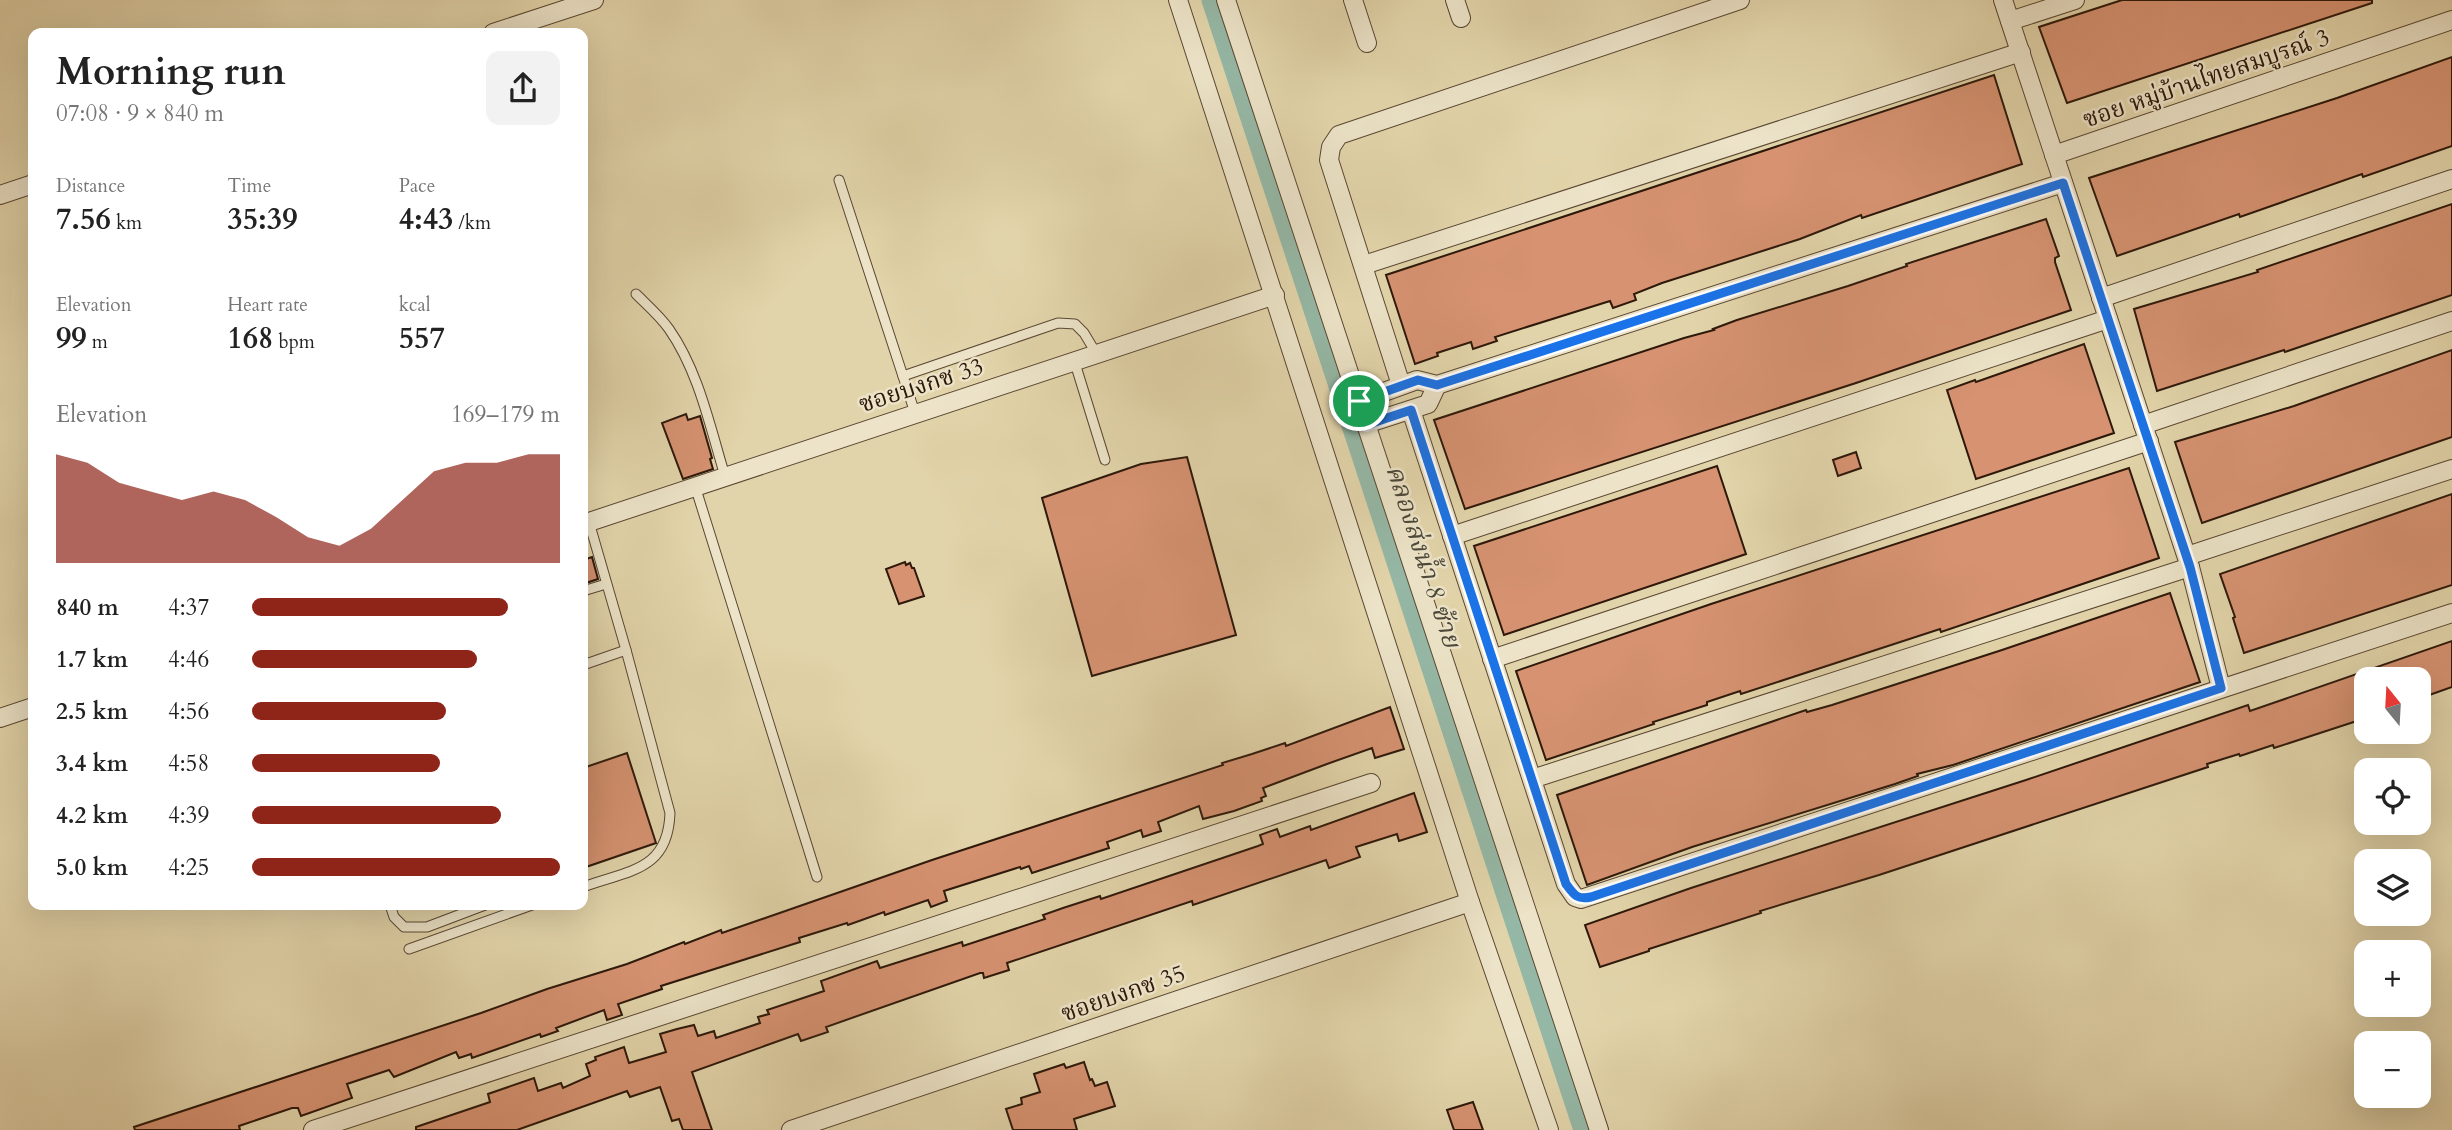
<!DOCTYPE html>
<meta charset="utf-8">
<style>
body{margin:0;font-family:Cardo,"Noto Serif Thai",serif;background:#f2f2f2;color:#222;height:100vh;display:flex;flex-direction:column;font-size:26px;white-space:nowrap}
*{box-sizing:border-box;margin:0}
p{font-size:23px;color:#767676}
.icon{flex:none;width:38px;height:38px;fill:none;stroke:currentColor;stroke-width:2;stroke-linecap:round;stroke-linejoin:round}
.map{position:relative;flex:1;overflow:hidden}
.details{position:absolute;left:28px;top:28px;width:560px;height:882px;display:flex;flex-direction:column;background:#fff;border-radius:14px;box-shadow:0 7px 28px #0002}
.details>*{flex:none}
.needle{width:46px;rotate:342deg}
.controls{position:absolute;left:2354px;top:667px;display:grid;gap:14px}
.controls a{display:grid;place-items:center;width:77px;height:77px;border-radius:14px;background:#fff;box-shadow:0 7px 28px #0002;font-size:35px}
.pin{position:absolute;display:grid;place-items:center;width:60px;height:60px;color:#fff;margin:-30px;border:4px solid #fff;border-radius:50%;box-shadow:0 2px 7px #0007}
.round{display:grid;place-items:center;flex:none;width:74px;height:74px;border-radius:14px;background:#f2f2f2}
.head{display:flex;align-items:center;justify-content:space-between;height:119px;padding:0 28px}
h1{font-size:38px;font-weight:700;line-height:52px}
.metrics{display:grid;grid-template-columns:repeat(3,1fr);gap:10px;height:119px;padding:7px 28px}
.metrics div{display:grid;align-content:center}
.metrics b{font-size:30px;font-weight:700}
.metrics small{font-size:19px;font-weight:400}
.metrics p{font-size:19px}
.chart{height:196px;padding:14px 28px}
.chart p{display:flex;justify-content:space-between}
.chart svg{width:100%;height:126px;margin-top:7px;fill:#8f2418;opacity:.7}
ul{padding:0 28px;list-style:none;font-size:23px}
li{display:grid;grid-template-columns:112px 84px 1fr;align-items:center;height:52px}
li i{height:18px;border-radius:9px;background:#8f2418}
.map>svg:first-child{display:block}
</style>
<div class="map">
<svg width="2452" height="1130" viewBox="0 0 2452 1130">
<rect width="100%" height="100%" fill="#e2d4aa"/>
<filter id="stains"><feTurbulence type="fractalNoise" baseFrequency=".00286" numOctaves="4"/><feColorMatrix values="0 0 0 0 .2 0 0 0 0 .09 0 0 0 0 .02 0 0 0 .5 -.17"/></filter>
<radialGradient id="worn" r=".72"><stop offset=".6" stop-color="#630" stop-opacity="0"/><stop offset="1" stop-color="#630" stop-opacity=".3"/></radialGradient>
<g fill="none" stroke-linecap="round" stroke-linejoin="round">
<polyline stroke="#95b8a6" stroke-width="21" points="1212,0 1584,1130"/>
</g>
<g fill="#d69271" stroke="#2d180a" stroke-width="2">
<polygon points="2122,0 2372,0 2372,3 2067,103 2039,27"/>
<polygon points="2452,57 2452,146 2363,177 2362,174 2240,217 2239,214 2117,256 2089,178 2337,98"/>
<polygon points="1994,75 2022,164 1862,218 1861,215 1800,239 1662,283 1634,294 1636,300 1613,308 1610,301 1495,337 1497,341 1473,349 1471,342 1437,353 1438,356 1415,364 1386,275"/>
<polygon points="2452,204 2452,295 2285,352 2284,350 2157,391 2134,309 2258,272 2257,270"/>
<polygon points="2046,219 2059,256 2055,258 2055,262 2071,310 1856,383 1465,509 1434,420 1684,338 1714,330 1713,329 1737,320 1848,286 1907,266 1906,264"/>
<polygon points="2084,344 2114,433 1976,479 1947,390 1975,380 1976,382"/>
<polygon points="2452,350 2452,437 2202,523 2175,442 2294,406"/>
<polygon points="686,414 688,420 700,416 712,458 710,459 713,469 683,479 662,423"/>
<polygon points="1856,452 1861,468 1838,476 1833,460"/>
<polygon points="1187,457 1236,635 1092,676 1042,498 1141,464"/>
<polygon points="1717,466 1746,554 1504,635 1474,546"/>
<polygon points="2129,468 2159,558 1941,632 1940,629 1741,694 1740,691 1707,702 1707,705 1653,722 1654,724 1546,760 1516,671 1711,604"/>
<polygon points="2452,494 2452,585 2244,653 2233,618 2235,617 2220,574"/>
<polygon points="592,557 598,579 583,584 583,560"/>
<polygon points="905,562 906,565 910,563 912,568 914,568 924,596 899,604 886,569"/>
<polygon points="2170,593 2200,682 1953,765 1917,774 1918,776 1895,784 1692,847 1587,885 1557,795 1806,710 1807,712 1832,705 2002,650"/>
<polygon points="2452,641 2452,687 2418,699 2418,679 2366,679 2366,718 2274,748 2273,745 2240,756 2239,754 2207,764 2208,767 1879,875 1760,911 1761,913 1649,949 1649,951 1600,967 1585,925 1691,888 2026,780 2248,705 2250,711"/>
<polygon points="1390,707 1404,749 1375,758 1372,748 1327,764 1263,788 1266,796 1261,798 1262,801 1234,811 1203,819 1199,806 1158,822 1161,831 1143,837 1141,830 1107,842 1109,848 1032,873 1029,866 1021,869 1020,867 944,891 947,901 931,907 928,900 885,915 884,912 848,925 847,923 799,938 800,942 661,986 662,989 618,1004 622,1015 607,1020 604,1010 556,1028 558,1031 541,1037 540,1034 472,1058 471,1054 459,1058 456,1052 394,1077 389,1070 347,1084 352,1098 301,1116 298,1108 292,1108 239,1126 240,1130 135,1130 134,1127 481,1013 547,989 627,964 684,942 685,944 721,930 722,933 932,860 1223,765 1222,763 1252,754 1285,743 1286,746"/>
<polygon points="627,753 656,843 583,868 583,768"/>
<polygon points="1414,793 1427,832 1399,841 1397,834 1356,847 1360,857 1329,868 1326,860 1193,905 1192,901 1007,963 1009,970 984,978 983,973 980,973 826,1027 828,1032 801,1041 798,1034 692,1072 712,1130 683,1130 679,1119 672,1121 660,1087 630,1097 627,1091 517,1130 416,1130 416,1127 490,1102 488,1094 534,1078 538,1091 561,1083 563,1088 590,1076 586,1064 596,1060 595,1057 624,1047 629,1063 666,1052 660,1034 677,1029 694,1025 698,1036 714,1031 716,1038 760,1023 758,1017 769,1014 767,1010 824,991 821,981 877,961 880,968 962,942 963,946 1045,919 1043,915 1063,908 1100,896 1101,899 1258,846 1263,844 1260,835 1277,829 1280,837 1310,826 1311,830"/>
<polygon points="1084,1062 1090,1080 1092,1079 1095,1086 1107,1082 1115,1106 1074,1119 1077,1130 1013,1130 1006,1109 1022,1104 1021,1098 1040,1092 1034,1074 1064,1064 1066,1068"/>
<polygon points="1473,1102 1483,1130 1454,1130 1447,1110"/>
</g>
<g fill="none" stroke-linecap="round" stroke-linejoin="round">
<defs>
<g id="service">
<polyline points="839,180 915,413"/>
<path d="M636 294C647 305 660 316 669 329 699 372 710 427 725 476"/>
<polyline points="1074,360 1105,460"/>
<polyline points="903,376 1058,323 1075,324 1084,333 1096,353"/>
<polyline points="695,486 817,877"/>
<polyline points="583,591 606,584"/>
<polyline points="583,665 626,650"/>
<path d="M583 887C629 870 668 871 670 813L626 650 589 522"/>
<polyline points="390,905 394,917 404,927 427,927 485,905"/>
<polyline points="409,949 532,905"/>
</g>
<g id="minor">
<polyline points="1178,0 1470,902 1549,1130"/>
<polyline points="1226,0 1599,1130"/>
<polyline points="1353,0 1367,43"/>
<polyline points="1455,0 1461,18"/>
<polyline points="2003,0 2190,567 2221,688"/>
<polyline points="2010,21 2075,0"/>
<polyline points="493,33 594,0"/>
<polyline points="2054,155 2452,20"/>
<polyline points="0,195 33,184"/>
<polyline points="1364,265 2021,52"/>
<polyline points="2101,298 2452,179"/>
<polyline points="1401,385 1329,160 1331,147 1339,135 1740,0"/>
<polyline points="1359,401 1417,380 1437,385 2063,183"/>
<polyline points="1411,410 1566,884 1575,897 1581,899 2452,613"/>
<polyline points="1366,424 1428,404 1437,385"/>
<polyline points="2143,425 2452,321"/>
<polyline points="583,524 1275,295"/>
<polyline points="1452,536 2108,319"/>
<polyline points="2187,556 2452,469"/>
<polyline points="1492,659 2149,441"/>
<polyline points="0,718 33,707"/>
<polyline points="1532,779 2190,567"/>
<polyline points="313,1130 1371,783"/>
<polyline points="791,1130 1470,902"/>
</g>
</defs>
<use href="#service" stroke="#5a4732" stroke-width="11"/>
<use href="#minor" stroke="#5a4732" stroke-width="20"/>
<use href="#service" stroke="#ece3c8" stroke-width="9"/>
<use href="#minor" stroke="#ece3c8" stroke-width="18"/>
</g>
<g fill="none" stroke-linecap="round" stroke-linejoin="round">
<defs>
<path id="route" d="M2063 183 2190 567 2221 688 1591 897C1577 900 1574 895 1566 884L1411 410 1366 425 1359 401 1418 380 1437 385Z"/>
</defs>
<use href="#route" stroke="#fff" stroke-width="14"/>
<use href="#route" stroke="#1a73e8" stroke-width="9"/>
</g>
<g text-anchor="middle" stroke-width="5" stroke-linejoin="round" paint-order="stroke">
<g font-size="24" fill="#2d180a" stroke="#ece3c8">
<text transform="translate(2206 78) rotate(-19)" y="8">ซอย หมู่บ้านไทยสมบูรณ์ 3</text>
<text transform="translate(921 385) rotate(-18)" y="8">ซอยบงกช 33</text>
<text transform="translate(1123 993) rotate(-19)" y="8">ซอยบงกช 35</text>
</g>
<g font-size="26" font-style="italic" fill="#4c4839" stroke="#ece3c8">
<text transform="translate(1424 556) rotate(72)" y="9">คลองส่งน้ำ 8 ซ้าย</text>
</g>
</g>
<rect width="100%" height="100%" filter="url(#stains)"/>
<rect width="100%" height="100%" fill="url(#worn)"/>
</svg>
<div class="controls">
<a><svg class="needle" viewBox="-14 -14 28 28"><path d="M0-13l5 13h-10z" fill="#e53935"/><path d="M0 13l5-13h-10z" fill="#767676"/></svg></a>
<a><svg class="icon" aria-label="locate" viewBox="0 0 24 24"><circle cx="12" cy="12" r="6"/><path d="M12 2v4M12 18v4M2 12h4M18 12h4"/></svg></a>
<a><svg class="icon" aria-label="layers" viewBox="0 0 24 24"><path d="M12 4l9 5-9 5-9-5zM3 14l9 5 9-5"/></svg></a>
<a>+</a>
<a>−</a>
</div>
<div class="pin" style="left:1359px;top:401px;background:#1e9e55"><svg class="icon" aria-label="arrive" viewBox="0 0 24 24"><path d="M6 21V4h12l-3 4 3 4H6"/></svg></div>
<section class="details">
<div class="head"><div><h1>Morning run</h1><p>07:08 · 9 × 840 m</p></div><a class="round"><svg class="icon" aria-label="share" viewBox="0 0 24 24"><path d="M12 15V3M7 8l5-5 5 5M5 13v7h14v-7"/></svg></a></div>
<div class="metrics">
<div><p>Distance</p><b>7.56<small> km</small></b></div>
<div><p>Time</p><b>35:39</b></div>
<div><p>Pace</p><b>4:43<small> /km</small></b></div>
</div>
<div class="metrics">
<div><p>Elevation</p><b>99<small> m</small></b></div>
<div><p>Heart rate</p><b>168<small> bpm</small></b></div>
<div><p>kcal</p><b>557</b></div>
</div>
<div class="chart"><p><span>Elevation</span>169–179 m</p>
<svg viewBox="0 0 160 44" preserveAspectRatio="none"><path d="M0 44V6L10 9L20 16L30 19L40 22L50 19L60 22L70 28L80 35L90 38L100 32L110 22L120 12L130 9L140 9L150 6L160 6V44z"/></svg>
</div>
<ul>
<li><b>840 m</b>4:37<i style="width:83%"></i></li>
<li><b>1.7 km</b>4:46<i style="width:73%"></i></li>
<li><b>2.5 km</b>4:56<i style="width:63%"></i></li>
<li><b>3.4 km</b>4:58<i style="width:61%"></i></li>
<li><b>4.2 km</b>4:39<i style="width:81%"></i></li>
<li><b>5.0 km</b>4:25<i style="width:100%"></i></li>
</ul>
</section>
</div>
